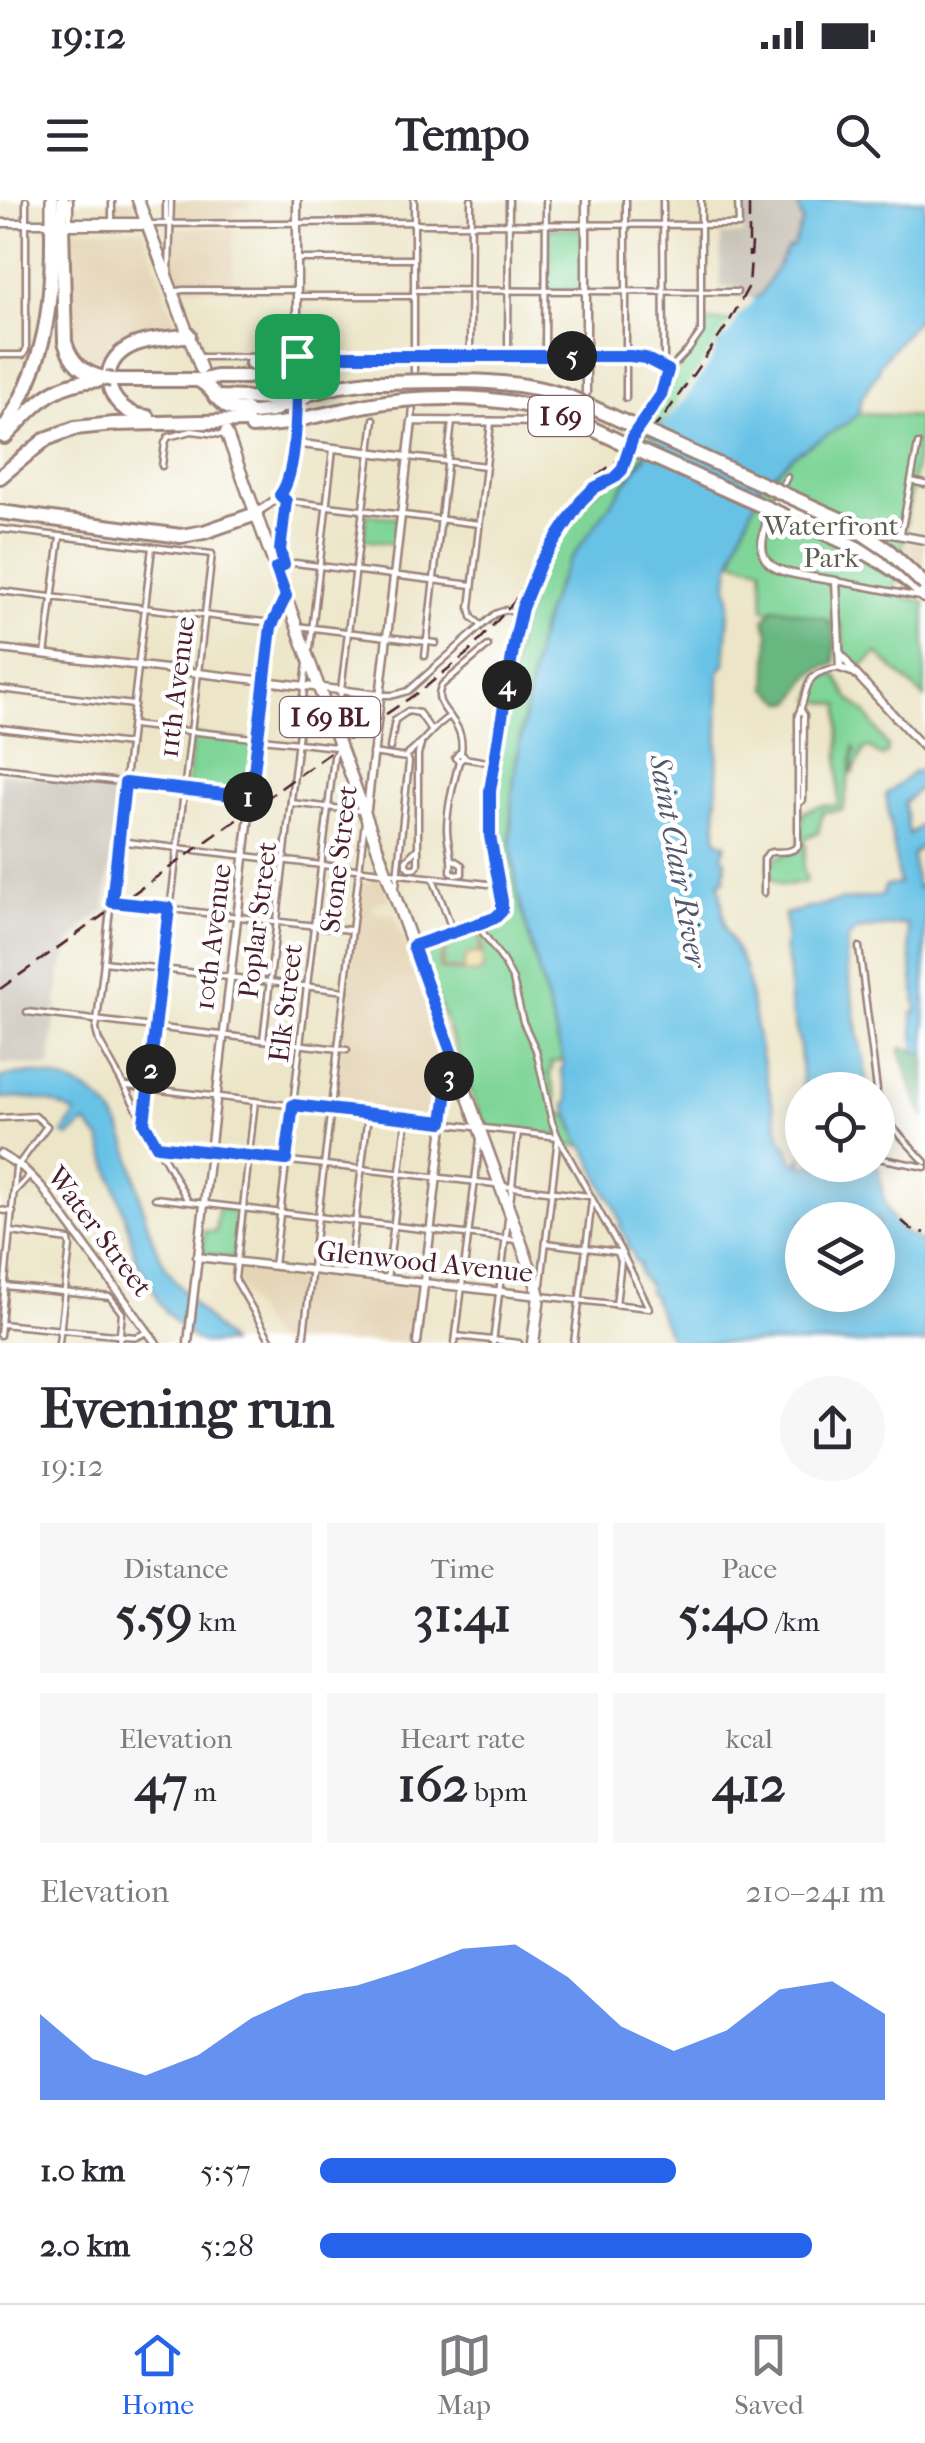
<!DOCTYPE html>
<meta charset="utf-8">
<style>
body{margin:0;font-family:"IM FELL French Canon",serif;background:#f7f7f7;color:#2b2b33;height:100vh;display:flex;flex-direction:column;font-size:38px;white-space:nowrap}
*{box-sizing:border-box;margin:0}
p{font-size:32px;color:#7c7c81}
.icon{flex:none;width:55px;height:55px;fill:none;stroke:currentColor;stroke-width:2;stroke-linecap:round;stroke-linejoin:round}
.map{position:relative;height:1143px;overflow:hidden}
.details{display:flex;flex-direction:column;background:#fff;flex:1}
.details>*{flex:none}
.tools{position:absolute;left:785px;top:872px;display:grid;gap:20px}
.tools a{display:grid;place-items:center;width:110px;height:110px;border-radius:50%;background:#fff;box-shadow:0 5px 25px #0003;font-size:50px}
.pin{position:absolute;display:grid;place-items:center;width:85px;height:85px;color:#fff;margin:-42px;border-radius:20px;box-shadow:0 5px 15px #0006}
.km{position:absolute;width:50px;height:50px;margin:-25px;border-radius:50%;background:#222;color:#fff;font-size:28px;line-height:50px;text-align:center}
.round{display:grid;place-items:center;flex:none;width:105px;height:105px;border-radius:52px;background:#f7f7f7}
.headline{display:flex;align-items:center;justify-content:space-between;height:170px;padding:0 40px}
h1{font-size:55px;font-weight:800;line-height:75px}
.metrics{display:grid;grid-template-columns:repeat(3,1fr);gap:15px;height:170px;padding:10px 40px}
.metrics div{display:grid;align-content:center;border-radius:0px;background:#f7f7f7;text-align:center}
.metrics b{font-size:50px;font-weight:800}
.metrics small{font-size:28px;font-weight:400}
.metrics p{font-size:28px}
.chart{height:280px;padding:20px 40px}
.chart p{display:flex;justify-content:space-between}
.chart svg{width:100%;height:180px;margin-top:10px;fill:#2563eb;opacity:.7}
ul{padding:0 40px;list-style:none;font-size:32px}
li{display:grid;grid-template-columns:160px 120px 1fr;align-items:center;height:75px}
li i{height:25px;border-radius:12px;background:#2563eb}
.status{display:flex;justify-content:space-between;align-items:center;height:70px;padding:0 50px;background:#fff;direction:ltr}
.status svg{height:28px;fill:currentColor}
header{display:flex;justify-content:space-between;align-items:center;height:130px;padding:0 40px;background:#fff;font-size:45px;font-weight:800}
.tab-bar{display:flex;justify-content:space-around;align-items:center;height:140px;border-top:2px solid #e1e1e2;background:#fff;font-size:28px;color:#7c7c81}
.tab-bar a{display:grid;justify-items:center;gap:5px}
.tab-bar .on{color:#2563eb}
.map>svg:first-child{display:block}
</style>
<div class="status"><b>19:12</b><svg viewBox="0 0 49 12"><path d="M0 12V9h3v3zM5 12V6h3v6zM10 12V3h3v9zM15 12V0h3v12zM26 1h20v11H26zM47 4h2v5h-2z"/></svg></div>
<header><svg class="icon" aria-label="menu" viewBox="0 0 24 24"><path d="M4 6h16M4 12h16M4 18h16"/></svg>Tempo<svg class="icon" aria-label="search" viewBox="0 0 24 24"><circle cx="10" cy="10" r="6"/><path d="M15 15l6 6"/></svg></header>
<div class="map">
<svg width="925" height="1143" viewBox="0 0 925 1143">
<rect width="100%" height="100%" fill="#fff"/>
<filter id="ink" filterUnits="userSpaceOnUse"><feTurbulence type="fractalNoise" baseFrequency=".01" numOctaves="2"/><feDisplacementMap in="SourceGraphic" scale="20" xChannelSelector="R" yChannelSelector="G"/><feConvolveMatrix kernelMatrix="1 2 1 2 8 2 1 2 1" color-interpolation-filters="sRGB"/></filter>
<filter id="wash" filterUnits="userSpaceOnUse"><feTurbulence type="fractalNoise" baseFrequency=".0048" numOctaves="4" result="noise"/><feDisplacementMap in="SourceGraphic" scale="40" xChannelSelector="R" yChannelSelector="G"/><feGaussianBlur stdDeviation="2.25" result="paint"/><feColorMatrix in="noise" values="0 0 0 0 0 0 0 0 0 0 0 0 0 0 0 0 0 1.4 0 .05"/><feComposite in="paint" operator="in"/></filter>
<g filter="url(#wash)">
<rect width="100%" height="100%" fill="#ece5c7"/>
<g fill="#e5d5b7">
<polygon points="115,0 132,0 139,20 116,20"/>
<polygon points="173,0 250,0 250,8 234,8 234,21 173,20"/>
<polygon points="172,28 233,28 233,88 178,88 172,72"/>
<polygon points="69,29 143,29 175,121 166,134 135,140 93,161 74,154 68,136"/>
<polygon points="902,339 925,344 925,369 901,347"/>
<polygon points="371,676 381,677 389,699 374,704 373,712 395,716 447,857 440,920 334,906 361,682 370,683"/>
<polygon points="238,1066 421,1087 414,1143 275,1143 238,1085"/>
</g>
<g fill="#c9c3b8">
<polygon points="743,0 799,0 799,11 803,21 792,47 787,48 758,97 740,98 743,88 720,87 721,35 744,35"/>
<polygon points="0,573 119,587 105,710 85,725 69,745 60,776 50,867 10,863 0,865"/>
</g>
<g fill="#7fd598" stroke="#647a62" stroke-width="2.5">
<polygon points="549,28 584,29 583,90 549,90"/>
<path d="M704 121H734L557 383 541 426 537 446C526 511 508 578 511 644 513 679 523 714 532 749 542 786 553 823 563 860L551 863 552 870 549 872 556 898V911L569 917 581 946 564 945 560 936 484 927 419 749 499 719 506 706 493 631 494 575 517 439 531 392 551 350 583 304 590 295 623 273 629 263 634 242 664 195 670 173 703 137Z"/>
<polygon points="858,213 920,217 919,243 894,394 925,402 925,498 877,453 858,470 843,454 842,425 764,409 762,367 733,361 738,340 761,289 758,287 765,277 770,279 793,255 850,221"/>
<polygon points="366,314 398,318 395,344 363,340"/>
<path d="M830 474 836 475 848 497 865 512 888 547 887 553 882 557 871 549 865 548 852 575 854 555 856 550 854 547 844 606 842 610 823 612 818 633 807 637 803 642 806 645 803 669 807 681C789 687 771 691 769 665L772 659 794 652 799 646 803 612 822 606 838 605 840 505 812 500 819 480Z"/>
<polygon points="193,535 254,542 248,596 187,588"/>
<polygon points="218,1008 240,1011 234,1059 202,1053 204,1031 216,1032"/>
</g>
<g fill="#67b680" stroke="#586a56" stroke-width="2.5">
<path d="M773 408 784 409 826 419 835 431V464C804 472 809 481 793 502H784L767 488 769 433 764 420Z"/>
<polygon points="902,848 925,852 925,919 916,899 900,851"/>
</g>
<path fill="#eeda9e" stroke="#9c7c64" stroke-width="2.5" fill-rule="evenodd" d="M480 733 482 736 483 769 478 774 439 769C441 744 455 734 480 733ZM472 735 480 737V753H471L465 758 463 770 442 768C442 748 453 738 472 735Z"/>
<g fill="#68c2e6" stroke="#597088" stroke-width="2.5" fill-rule="evenodd">
<path d="M799 0H925V110L879 165V171L862 197 858 213 850 221 794 255 769 279 765 277 758 287 761 289C750 313 720 371 730 396L725 465 719 471 716 637 718 641 726 644 722 657 726 660 724 681H719L725 728 745 768 761 855 781 939 788 948 792 960 797 963 802 956V965H878C883 1000 886 1031 925 1043V1143H671C668 1128 659 1116 655 1101L653 1100 654 1096 649 1092 648 1084C640 1078 638 1072 639 1064L635 1062 632 1051 628 1050 626 1045 629 1043 619 1027 621 1025 613 1002 607 994 585 947 581 946 565 904 569 902 561 870 564 864 518 695 511 644 512 601 514 578 537 446 548 406 567 364 644 258 658 229 687 194 737 115 752 97H758L761 94 788 48 793 47 803 21 799 11ZM802 1020H878V1095H802Z"/>
<polygon points="915,571 919,571 925,578 925,582 904,603 909,635 918,627 925,626 925,643 912,655 917,688 925,684 925,854 916,852 912,813 917,812 907,724 856,730 847,740 846,760 861,850 864,857 867,890 803,890 800,848 790,801 789,772 784,746 786,743 785,714 839,701 882,696 885,686 899,684 886,594"/>
<path d="M32 873C150 891 120 969 158 1052 174 1087 204 1114 229 1143 221 1143 209 1143 203 1143 190 1139 159 1108 156 1095L136 1060 129 1029 100 939 86 923 68 937 63 933 76 914C50 898 30 897 0 898V877Z"/>
</g>
<polygon fill="#ece5c7" points="748,97 755,97 750,106 739,115 729,134 718,144 709,165 682,203 658,229 677,204 683,192"/>
</g>
<g filter="url(#ink)">
<g fill="none" stroke-linecap="round" stroke-linejoin="round">
<polyline stroke="#ccbda8" stroke-width="12" stroke-dasharray="12 6" stroke-linecap="butt" points="242,170 252,169"/>
<defs>
<g id="minor">
<polyline points="112,0 112,24"/>
<polyline points="166,0 166,19 169,22"/>
<polyline points="626,0 626,198"/>
<polyline points="663,0 664,159"/>
<polyline points="70,20 70,0"/>
<polyline points="149,24 410,22 418,24 739,25 738,0"/>
<polyline points="297,59 412,59"/>
<polyline points="169,74 171,0"/>
<polyline points="414,90 737,92"/>
<polyline points="172,92 183,90 297,90"/>
<polyline points="297,96 412,96"/>
<polyline points="0,155 23,155 26,150 26,0"/>
<polyline points="470,156 471,0"/>
<polyline points="508,156 509,0"/>
<polyline points="545,156 546,0"/>
<polyline points="201,157 586,156"/>
<polyline points="668,171 689,149 701,132 701,0"/>
<polyline points="414,176 414,0"/>
<polyline points="412,221 414,186"/>
<polyline points="408,257 486,266"/>
<polyline points="162,266 165,243 168,237 192,231 223,235"/>
<polyline points="911,281 925,284"/>
<polyline points="780,291 787,277"/>
<polyline points="280,295 286,301 479,324"/>
<polyline points="0,329 212,354 145,923"/>
<polyline points="901,333 918,244"/>
<polyline points="152,347 96,830 99,841 188,1001"/>
<polyline points="284,365 280,352 286,301"/>
<polyline points="280,367 295,363 472,385"/>
<polyline points="836,381 920,397"/>
<polyline points="0,391 272,423"/>
<polyline points="481,425 472,417 470,408 491,222"/>
<polyline points="297,426 436,443"/>
<polyline points="310,448 333,249"/>
<polyline points="45,455 60,337"/>
<polyline points="425,456 452,222"/>
<polyline points="0,489 134,505"/>
<polyline points="381,495 394,495 408,491 495,414 506,410 521,414"/>
<polyline points="337,523 374,219"/>
<polyline points="132,525 336,547"/>
<polyline points="0,528 129,544"/>
<polyline points="390,548 395,520 408,511 419,513 431,530"/>
<polyline points="372,553 407,558 409,562 396,687"/>
<polygon points="459,553 464,556 460,561 455,558"/>
<path d="M461 553C467 516 428 510 442 485L488 446"/>
<path d="M406 556C423 544 432 527 450 516"/>
<polyline points="464,558 493,563"/>
<polyline points="0,568 249,597"/>
<polyline points="291,603 360,611"/>
<polyline points="799,603 803,600 804,515 801,510"/>
<polyline points="118,641 381,672"/>
<polyline points="418,648 406,660 406,665 409,668 416,668 418,664 418,554 421,545"/>
<path d="M454 660 462 665V674L455 675 451 671C453 656 447 644 447 629 447 606 454 583 459 561"/>
<polyline points="391,673 488,684"/>
<polyline points="433,678 453,732"/>
<path d="M764 693V659L768 653C779 650 789 655 798 646V515C810 490 801 472 838 468"/>
<polyline points="111,702 350,730"/>
<polyline points="479,727 503,761 513,780 523,822 536,850 552,922 558,937 622,1053 649,1108 541,1096"/>
<polyline points="859,747 877,890"/>
<polyline points="104,762 345,791"/>
<polyline points="27,812 347,850"/>
<polyline points="263,840 307,463"/>
<polyline points="127,886 474,927"/>
<polyline points="878,896 884,918 925,962"/>
<polyline points="255,901 235,1079 272,1143"/>
<polyline points="0,918 35,916 47,926 16,968 0,1135"/>
<polyline points="484,928 558,937"/>
<polyline points="157,946 495,984"/>
<polyline points="878,958 925,967"/>
<polyline points="504,986 589,996"/>
<polyline points="15,991 29,976"/>
<polyline points="155,998 516,1040"/>
<polyline points="510,1004 518,932"/>
<polyline points="0,1010 13,1012"/>
<polyline points="11,1032 69,1040 70,1046 59,1143"/>
<polyline points="546,1043 618,1052"/>
<polyline points="274,1066 334,557 337,550"/>
<polyline points="349,1075 368,914"/>
<polyline points="387,1080 406,921"/>
<polyline points="541,1084 558,937"/>
<polyline points="5,1086 110,1097 122,1113 119,1143"/>
<polyline points="616,1105 621,1061 618,1053"/>
<polyline points="1,1124 136,1137 148,1132"/>
<polyline points="456,1136 519,1143"/>
<polyline points="303,1143 365,621"/>
<polyline points="455,1143 480,939"/>
<polyline points="493,1143 508,1019"/>
<polyline points="574,1143 592,1000"/>
</g>
<g id="tertiary">
<polyline points="0,23 52,23"/>
<polyline points="297,169 297,0"/>
<polyline points="293,243 408,257"/>
<path d="M256 313C266 306 281 298 287 287 296 268 296 205 297 181"/>
<polyline points="865,329 925,340"/>
<path d="M852 330 835 328 775 302C742 374 776 371 836 381L840 468 855 473"/>
<polyline points="0,449 380,495"/>
<polyline points="840,453 855,473 925,549"/>
<path d="M367 609 412 221 557 222C574 220 583 209 586 192V0"/>
<path d="M414 746C428 741 491 722 498 716 503 711 502 707 502 701 494 663 487 626 490 587 492 562 498 537 502 511 516 426 525 378 578 306 592 287 608 286 619 273 628 263 627 249 633 238 645 211 661 203 668 171L645 158 586 156"/>
<polyline points="0,954 23,968 41,986 156,1143"/>
<polyline points="197,1057 539,1096"/>
<polyline points="188,1143 271,425 286,398"/>
<polyline points="417,1143 450,867 453,862"/>
</g>
<g id="primary">
<polyline points="138,0 201,169"/>
<polyline points="58,24 147,24"/>
<polyline points="226,232 536,1084 539,1096 533,1143"/>
</g>
<g id="trunk">
<polyline points="52,23 52,0"/>
<polyline points="62,24 63,0"/>
</g>
<g id="motorway">
<path d="M62 24 65 142C71 163 83 173 104 178"/>
<polyline points="252,163 280,164 291,168"/>
<polyline points="253,177 291,178"/>
<polyline points="112,180 204,180 216,177 247,177"/>
<path d="M198 180C219 190 217 213 247 210"/>
<polyline points="303,195 340,186 369,182"/>
<polyline points="215,197 247,198"/>
<polyline points="253,198 280,200 291,197"/>
<polyline points="253,213 272,211 293,200"/>
<path d="M148 217C112 215 92 170 126 149 143 138 169 139 189 135"/>
<polyline points="302,219 367,205"/>
<polyline points="252,227 287,223"/>
<path d="M0 235C47 163 53 107 52 23"/>
<path d="M5 237C35 206 52 181 100 180"/>
<polyline points="0,277 46,239 75,228 114,224 247,221"/>
<polyline points="0,312 181,336 204,332 256,314"/>
<path d="M787 317C836 338 887 357 925 396"/>
</g>
</defs>
<use href="#minor" stroke="#9b8279" stroke-width="9"/>
<use href="#tertiary" stroke="#9b8279" stroke-width="11"/>
<use href="#primary" stroke="#9b8279" stroke-width="15"/>
<use href="#trunk" stroke="#9b8279" stroke-width="16"/>
<use href="#motorway" stroke="#9b8279" stroke-width="18"/>
<use href="#minor" stroke="#fff" stroke-width="4"/>
<use href="#tertiary" stroke="#fff" stroke-width="6"/>
<use href="#primary" stroke="#fff" stroke-width="10"/>
<use href="#trunk" stroke="#fff" stroke-width="11"/>
<use href="#motorway" stroke="#fff" stroke-width="12"/>
<g stroke="#4a1f2b" stroke-width="2.5" stroke-dasharray="15 8" stroke-linecap="butt">
<polyline points="749,5 749,57"/>
<polyline points="348,540 423,489 469,452 514,402 547,341 580,293 596,277 640,242 663,218 728,124 749,86 752,43"/>
<polyline points="0,789 330,553"/>
<polyline points="902,1021 911,1029 925,1033"/>
</g>
<defs>
<g id="motorway-bridge">
<polyline points="291,168 299,174"/>
<polyline points="104,178 112,180"/>
<polyline points="290,180 322,182"/>
<path d="M369 182C435 182 503 175 567 196L844 321 889 351 925 385"/>
<polyline points="290,201 308,195"/>
<path d="M367 205C420 195 489 195 542 209 573 218 603 234 633 248 684 271 736 294 787 317"/>
<polyline points="287,223 302,219"/>
</g>
</defs>
<use href="#motorway-bridge" stroke="#9b8279" stroke-width="18" stroke-linecap="butt"/>
<use href="#motorway-bridge" stroke="#fff" stroke-width="12"/>
</g>
</g>
<g fill="none" stroke-linecap="round" stroke-linejoin="round" filter="url(#ink)">
<defs>
<path id="route" d="M297 156H630L645 158 668 170 661 195 634 234 622 270 614 278 594 288 581 301 541 362 522 408 514 444 490 591V636L502 701V711L495 718 413 746 454 860 450 867 443 922 293 905 286 960 157 946 144 923 145 915 169 708 112 702 125 583 251 597 271 427 286 396 276 368 284 365 280 350 286 301 280 295C299 272 297 188 297 156Z"/>
</defs>
<use href="#route" stroke="#fff" stroke-width="20"/>
<use href="#route" stroke="#2563eb" stroke-width="12"/>
</g>
<g text-anchor="middle" stroke-width="9" stroke-linejoin="round" paint-order="stroke">
<g fill="#fff" stroke="#80626b" stroke-width="2.5">
<rect x="528.5" y="196" width="65" height="40" rx="8"/>
<rect x="280" y="497" width="100" height="40" rx="8"/>
</g>
<g font-size="25" font-weight="bold" fill="#4a1f2b">
<text x="561" y="225">I 69</text>
<text x="330" y="526">I 69 BL</text>
</g>
<g font-size="28" fill="#5d5f51" stroke="#fff">
<text x="831" y="335">Waterfront<tspan x="831" dy="32">Park</tspan></text>
</g>
<g font-size="28" fill="#4a1f2b" stroke="#fff">
<text transform="translate(176 487) rotate(-83)" y="10">11th Avenue</text>
<text transform="translate(338 659) rotate(-83)" y="10">Stone Street</text>
<text transform="translate(257 720) rotate(-83)" y="10">Poplar Street</text>
<text transform="translate(212 737) rotate(-83)" y="10">10th Avenue</text>
<text transform="translate(285 803) rotate(-83)" y="10">Elk Street</text>
<text transform="translate(100 1031) rotate(53)" y="10">Water Street</text>
<text transform="translate(425 1061) rotate(6)" y="10">Glenwood Avenue</text>
</g>
<g font-size="30" font-style="italic" fill="#54586c" stroke="#fff">
<text transform="translate(678 661) rotate(80)" y="10">Saint Clair River</text>
</g>
</g>
</svg>
<div class="tools">
<a><svg class="icon" aria-label="locate" viewBox="0 0 24 24"><circle cx="12" cy="12" r="6"/><path d="M12 2v4M12 18v4M2 12h4M18 12h4"/></svg></a>
<a><svg class="icon" aria-label="layers" viewBox="0 0 24 24"><path d="M12 4l9 5-9 5-9-5zM3 14l9 5 9-5"/></svg></a>
</div>
<div class="pin" style="left:297px;top:156px;background:#1e9e55"><svg class="icon" aria-label="arrive" viewBox="0 0 24 24"><path d="M6 21V4h12l-3 4 3 4H6"/></svg></div>
<b class="km" style="left:248px;top:597px">1</b>
<b class="km" style="left:151px;top:869px">2</b>
<b class="km" style="left:449px;top:876px">3</b>
<b class="km" style="left:507px;top:485px">4</b>
<b class="km" style="left:572px;top:156px">5</b>
</div>
<section class="details">
<div class="headline"><div><h1>Evening run</h1><p>19:12</p></div><a class="round"><svg class="icon" aria-label="share" viewBox="0 0 24 24"><path d="M12 15V3M7 8l5-5 5 5M5 13v7h14v-7"/></svg></a></div>
<div class="metrics">
<div><p>Distance</p><b>5.59<small> km</small></b></div>
<div><p>Time</p><b>31:41</b></div>
<div><p>Pace</p><b>5:40<small> /km</small></b></div>
</div>
<div class="metrics">
<div><p>Elevation</p><b>47<small> m</small></b></div>
<div><p>Heart rate</p><b>162<small> bpm</small></b></div>
<div><p>kcal</p><b>412</b></div>
</div>
<div class="chart"><p><span>Elevation</span>210–241 m</p>
<svg viewBox="0 0 160 44" preserveAspectRatio="none"><path d="M0 44V23L10 34L20 38L30 33L40 24L50 18L60 16L70 12L80 7L90 6L100 14L110 26L120 32L130 27L140 17L150 15L160 23V44z"/></svg>
</div>
<ul>
<li><b>1.0 km</b>5:57<i style="width:63%"></i></li>
<li><b>2.0 km</b>5:28<i style="width:87%"></i></li>
</ul>
</section>
<nav class="tab-bar">
<a class="on"><svg class="icon" aria-label="home" viewBox="0 0 24 24"><path d="M3 11l9-7 9 7M6 9v11h12V9"/></svg>Home</a>
<a><svg class="icon" aria-label="map" viewBox="0 0 24 24"><path d="M3 6l6-2 6 2 6-2v14l-6 2-6-2-6 2zM9 4v14M15 6v14"/></svg>Map</a>
<a><svg class="icon" aria-label="saved" viewBox="0 0 24 24"><path d="M7 4h10v16l-5-4-5 4z"/></svg>Saved</a>
</nav>
